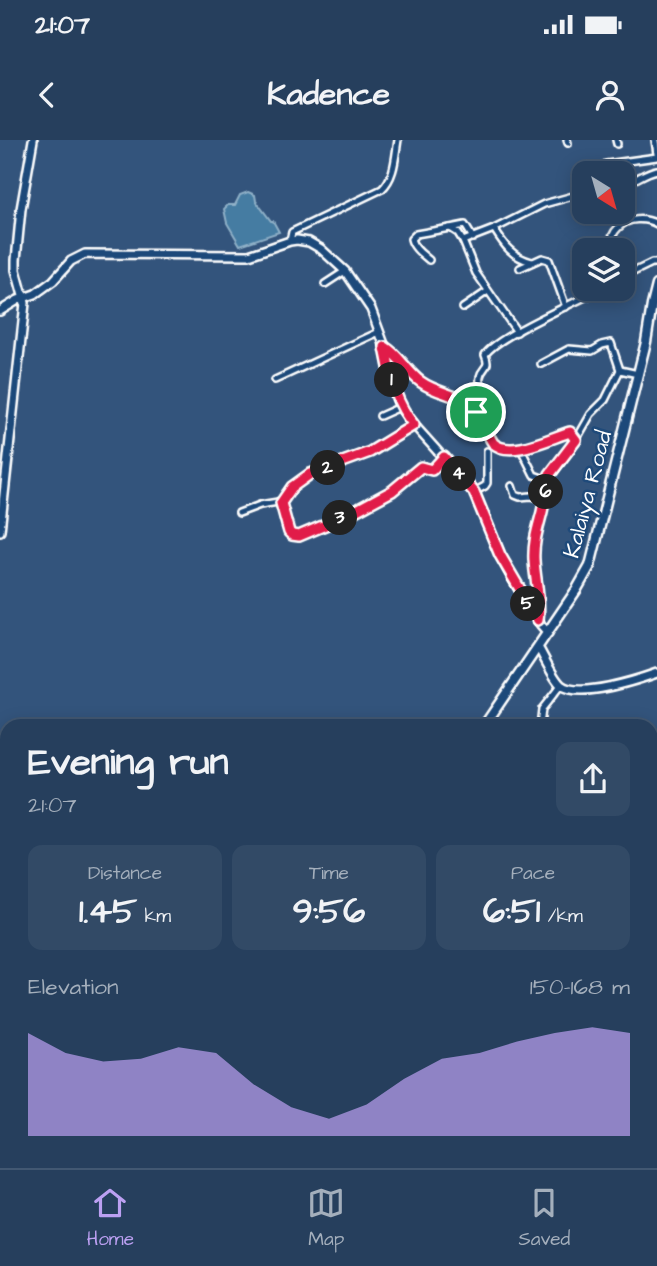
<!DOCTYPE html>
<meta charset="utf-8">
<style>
body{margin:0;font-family:"Architects Daughter",sans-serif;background:#324a66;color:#f1f3f6;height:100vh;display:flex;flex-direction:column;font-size:26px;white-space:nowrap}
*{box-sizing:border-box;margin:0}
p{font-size:23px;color:#a4afbc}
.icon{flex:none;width:38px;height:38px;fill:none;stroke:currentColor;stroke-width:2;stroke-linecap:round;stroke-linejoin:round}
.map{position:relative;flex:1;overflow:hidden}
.drawer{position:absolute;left:0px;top:579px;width:658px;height:450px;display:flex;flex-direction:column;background:#263f5d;border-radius:21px 21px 0 0;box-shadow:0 4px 18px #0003,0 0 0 2px #425872}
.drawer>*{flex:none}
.needle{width:46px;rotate:143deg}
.buttons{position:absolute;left:572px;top:21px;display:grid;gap:14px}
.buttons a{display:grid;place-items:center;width:63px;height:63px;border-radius:14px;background:#263f5d;box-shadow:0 4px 18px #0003,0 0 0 2px #425872;font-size:35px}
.pin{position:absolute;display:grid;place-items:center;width:60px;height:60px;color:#fff;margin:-30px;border:4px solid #fff;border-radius:50%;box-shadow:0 2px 7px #0007}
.km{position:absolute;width:35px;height:35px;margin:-18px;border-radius:50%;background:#222;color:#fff;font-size:19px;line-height:35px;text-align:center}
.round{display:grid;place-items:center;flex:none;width:74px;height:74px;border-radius:14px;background:#324a66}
.summary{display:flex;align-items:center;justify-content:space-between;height:119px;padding:0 28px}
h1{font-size:38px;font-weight:800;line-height:52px}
.stats{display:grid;grid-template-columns:repeat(3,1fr);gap:10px;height:119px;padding:7px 28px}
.stats div{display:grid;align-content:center;border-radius:14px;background:#324a66;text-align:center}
.stats b{font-size:35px;font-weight:800}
.stats small{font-size:19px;font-weight:400}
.stats p{font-size:19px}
.chart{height:196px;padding:14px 28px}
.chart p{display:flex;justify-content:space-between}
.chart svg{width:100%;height:126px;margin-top:7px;fill:#bca0f2;opacity:.7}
.status{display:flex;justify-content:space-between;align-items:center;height:49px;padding:0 35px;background:#263f5d;direction:ltr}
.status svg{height:19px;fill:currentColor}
header{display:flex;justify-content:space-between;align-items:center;height:91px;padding:0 28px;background:#263f5d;font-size:32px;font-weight:800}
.tabs{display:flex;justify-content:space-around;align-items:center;height:98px;border-top:2px solid #425872;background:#263f5d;font-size:19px;color:#a4afbc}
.tabs a{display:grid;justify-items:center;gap:4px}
.tabs .selected{color:#bca0f2}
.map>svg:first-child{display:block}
</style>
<div class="status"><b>21:07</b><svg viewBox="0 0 49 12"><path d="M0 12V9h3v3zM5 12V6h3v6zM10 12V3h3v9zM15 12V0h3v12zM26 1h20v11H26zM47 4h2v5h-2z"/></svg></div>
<header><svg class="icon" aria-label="back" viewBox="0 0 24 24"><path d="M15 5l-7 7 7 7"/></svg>Kadence<svg class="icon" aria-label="person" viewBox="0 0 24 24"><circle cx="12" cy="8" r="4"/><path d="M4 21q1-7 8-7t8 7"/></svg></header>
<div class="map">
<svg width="657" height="1028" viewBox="0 0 657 1028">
<rect width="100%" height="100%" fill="#33547c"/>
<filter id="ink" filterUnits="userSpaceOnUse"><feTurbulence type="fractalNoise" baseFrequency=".0143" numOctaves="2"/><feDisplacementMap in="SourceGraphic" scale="14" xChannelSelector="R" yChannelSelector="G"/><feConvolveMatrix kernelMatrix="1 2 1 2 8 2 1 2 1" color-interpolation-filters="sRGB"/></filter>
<g filter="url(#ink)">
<polygon fill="#457ba2" stroke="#8fb0c7" stroke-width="2" points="248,52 255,55 256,61 271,81 273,81 279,92 240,105 227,83 224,69 228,65 235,65 240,55"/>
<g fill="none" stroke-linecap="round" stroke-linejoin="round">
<defs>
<g id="minor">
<polyline points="567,0 568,3"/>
<polyline points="616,0 617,4"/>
<polyline points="655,0 657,14"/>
<polyline points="606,24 657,17"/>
<path d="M623 44C637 41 642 33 657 30"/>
<polyline points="450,88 465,85 473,98"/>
<path d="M494 89C504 105 512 117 532 122"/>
<path d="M290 101 292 92 382 49C395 37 395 17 398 0"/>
<polyline points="463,101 476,133 517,192"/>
<path d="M603 105C615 100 610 95 618 88 628 77 646 78 657 84"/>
<path d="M429 120C422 114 413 108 411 99L416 94 450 88 458 93 463 101 494 89 544 64 584 53"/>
<polyline points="520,128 542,118 549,120 566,167"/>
<polyline points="623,137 652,123 657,123"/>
<polyline points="325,144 345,131"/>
<polyline points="463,168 488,151"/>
<path d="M385 207C399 215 407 232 421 242 436 253 456 254 471 265L493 303C509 319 550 298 570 292L576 300"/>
<polyline points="541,224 569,209 592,211 602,205 611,203 620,230"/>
<polyline points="275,240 379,192"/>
<path d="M476 272 488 267C485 259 478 245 480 237 482 226 491 229 485 215 495 197 579 161 601 149"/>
<polyline points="380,276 400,267"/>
<polyline points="521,309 534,335 548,340"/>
<polyline points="512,346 515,355 520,357 531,356 544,359"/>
<polyline points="474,352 485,346 487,343 487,311"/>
<polyline points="281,363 291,347 310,334 370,312 414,285"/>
<path d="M239 373 260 365 278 362C289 372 279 394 299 396L344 377 392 351 421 327 432 330 444 317"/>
<polyline points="538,480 539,461 534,419 534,401 542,371 548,340 575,302 591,274 605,260 620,230 638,234"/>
<polyline points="540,586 542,569 561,545"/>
<polyline points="0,862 7,873"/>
<polyline points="148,1022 150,1028"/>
<polyline points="119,1028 127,1022"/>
<polyline points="248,1028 248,1022"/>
<polyline points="379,1028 382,1022"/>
</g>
<g id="tertiary">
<polyline points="0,171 18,160 35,154 53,141 71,121 85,114 249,115 290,101 297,100 309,102 321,109 345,131 371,169 385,207 395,255 400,267 414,285 474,352 500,415 511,436 541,485 548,493"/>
<polyline points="0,391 25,163 16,130 16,120 21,69 33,0"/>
<path d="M538 507C544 517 553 538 561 545 579 559 637 540 657 533"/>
</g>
<g id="secondary">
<polyline points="484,586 577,449 590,426 646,202 652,165 657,145"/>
<polyline points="0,1017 7,1010"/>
</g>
</defs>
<use href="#minor" stroke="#fff" stroke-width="10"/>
<use href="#tertiary" stroke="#fff" stroke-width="12"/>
<use href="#secondary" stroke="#fff" stroke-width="13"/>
<use href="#minor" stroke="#1f4a7a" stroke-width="5"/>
<use href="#tertiary" stroke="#1f4a7a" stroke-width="7"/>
<use href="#secondary" stroke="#1f4a7a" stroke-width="8"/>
</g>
</g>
<g fill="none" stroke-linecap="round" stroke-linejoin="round" filter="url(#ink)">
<defs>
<path id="route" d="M385 207C399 215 407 232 421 242 436 253 456 254 471 265L493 303C510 319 550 298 570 292L576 300 550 334C545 346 545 359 542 372 538 388 533 402 534 420 535 440 541 459 538 480L500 415 474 352 444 317 432 330 421 327 392 351 344 377 299 396 292 395 289 392 281 363 292 347 310 334 370 312 414 285C394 261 391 237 385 207Z"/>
</defs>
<use href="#route" stroke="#fff" stroke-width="14"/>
<use href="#route" stroke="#e11d48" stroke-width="9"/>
</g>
<g text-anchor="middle" stroke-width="5" stroke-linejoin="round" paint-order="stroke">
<g font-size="23" fill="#fff" stroke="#1f4a7a">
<text transform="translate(587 354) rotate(-75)" y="8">Kalaiya Road</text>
</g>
</g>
</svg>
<div class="buttons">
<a><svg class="needle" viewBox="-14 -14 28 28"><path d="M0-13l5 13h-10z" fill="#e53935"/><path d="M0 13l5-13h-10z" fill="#a4afbc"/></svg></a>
<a><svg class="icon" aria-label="layers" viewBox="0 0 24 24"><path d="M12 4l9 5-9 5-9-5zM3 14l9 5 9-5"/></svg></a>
</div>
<div class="pin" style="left:476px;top:272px;background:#1e9e55"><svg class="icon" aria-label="arrive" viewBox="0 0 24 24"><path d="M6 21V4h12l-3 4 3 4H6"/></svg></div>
<b class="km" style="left:392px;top:240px">1</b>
<b class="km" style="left:328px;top:328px">2</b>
<b class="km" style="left:340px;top:378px">3</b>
<b class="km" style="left:459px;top:334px">4</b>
<b class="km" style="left:528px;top:464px">5</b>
<b class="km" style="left:546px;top:352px">6</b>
<section class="drawer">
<div class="summary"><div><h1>Evening run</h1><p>21:07</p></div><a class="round"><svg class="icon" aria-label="share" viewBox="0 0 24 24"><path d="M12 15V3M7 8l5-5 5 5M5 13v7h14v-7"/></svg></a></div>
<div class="stats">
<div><p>Distance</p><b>1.45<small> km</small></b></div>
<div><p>Time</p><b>9:56</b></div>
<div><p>Pace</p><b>6:51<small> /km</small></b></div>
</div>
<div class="chart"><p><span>Elevation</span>150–168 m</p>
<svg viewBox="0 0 160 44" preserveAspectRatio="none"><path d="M0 44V8L10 15L20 18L30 17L40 13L50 15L60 26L70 34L80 38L90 33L100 24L110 17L120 15L130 11L140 8L150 6L160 8V44z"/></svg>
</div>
</section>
</div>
<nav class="tabs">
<a class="selected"><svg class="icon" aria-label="home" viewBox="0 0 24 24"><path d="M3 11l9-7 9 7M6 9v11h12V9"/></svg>Home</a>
<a><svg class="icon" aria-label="map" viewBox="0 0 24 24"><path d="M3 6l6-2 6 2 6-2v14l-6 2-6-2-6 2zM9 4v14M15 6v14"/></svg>Map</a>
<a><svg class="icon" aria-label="saved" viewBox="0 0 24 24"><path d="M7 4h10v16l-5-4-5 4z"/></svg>Saved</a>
</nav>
